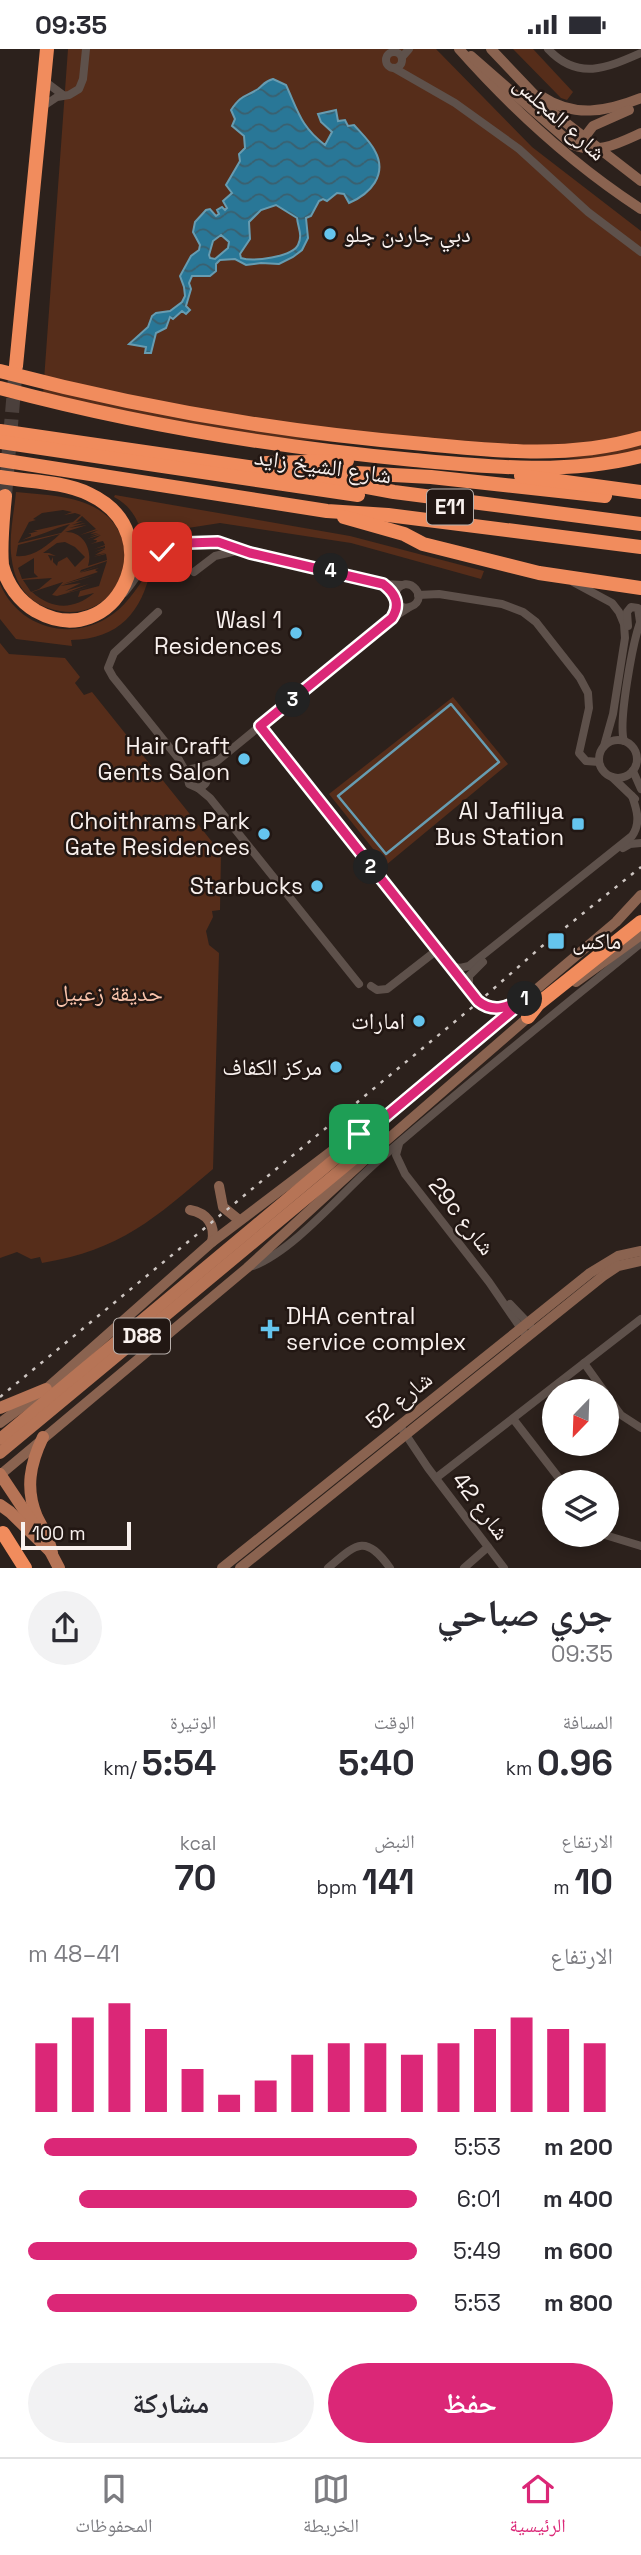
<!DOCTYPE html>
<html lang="ar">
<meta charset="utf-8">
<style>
body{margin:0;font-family:"Space Grotesk","Noto Naskh Arabic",sans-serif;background:#f2f2f3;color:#2b2b33;direction:rtl;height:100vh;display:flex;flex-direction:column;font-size:26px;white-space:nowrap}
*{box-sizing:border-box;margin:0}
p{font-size:23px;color:#7c7c81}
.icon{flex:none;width:38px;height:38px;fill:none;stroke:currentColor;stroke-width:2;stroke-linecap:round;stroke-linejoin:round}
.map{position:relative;height:1519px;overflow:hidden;direction:ltr}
.panel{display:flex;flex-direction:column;background:#fff;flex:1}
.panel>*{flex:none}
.needle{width:46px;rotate:203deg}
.buttons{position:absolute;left:542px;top:1330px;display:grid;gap:14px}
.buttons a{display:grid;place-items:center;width:77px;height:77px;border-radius:50%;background:#fff;box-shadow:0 4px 10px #0003;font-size:35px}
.scale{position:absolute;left:21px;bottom:18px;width:110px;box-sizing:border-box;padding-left:7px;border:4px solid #f9f1ee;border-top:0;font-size:19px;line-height:24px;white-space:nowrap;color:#f9f1ee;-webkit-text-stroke:5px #221713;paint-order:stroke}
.pin{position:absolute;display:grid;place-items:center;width:60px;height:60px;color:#fff;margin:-30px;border-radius:14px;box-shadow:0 4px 10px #0006}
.km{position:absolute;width:35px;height:35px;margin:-18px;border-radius:50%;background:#222;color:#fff;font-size:19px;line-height:35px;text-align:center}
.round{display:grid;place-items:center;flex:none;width:74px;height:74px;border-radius:37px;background:#f2f2f3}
.overview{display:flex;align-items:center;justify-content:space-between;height:119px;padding:0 28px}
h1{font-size:38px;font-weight:800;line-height:52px}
.figures{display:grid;grid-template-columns:repeat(3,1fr);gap:10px;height:119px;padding:7px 28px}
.figures div{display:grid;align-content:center}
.figures b{font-size:35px;font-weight:800}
.figures small{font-size:19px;font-weight:400}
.figures p{font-size:19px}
.chart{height:196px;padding:14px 28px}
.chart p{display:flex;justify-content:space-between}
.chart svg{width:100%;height:126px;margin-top:7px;stroke:#db2777;stroke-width:6}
.cta{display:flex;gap:14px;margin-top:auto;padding:14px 28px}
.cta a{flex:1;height:80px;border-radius:42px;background:#db2777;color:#fff;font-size:28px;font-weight:800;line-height:80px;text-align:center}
.cta a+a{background:#f2f2f3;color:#2b2b33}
ul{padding:0 28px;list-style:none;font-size:23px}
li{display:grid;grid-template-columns:112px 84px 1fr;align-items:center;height:52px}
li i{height:18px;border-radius:9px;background:#db2777}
.status{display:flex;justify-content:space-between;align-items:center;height:49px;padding:0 35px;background:#fff;direction:ltr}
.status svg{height:19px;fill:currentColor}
.tabs{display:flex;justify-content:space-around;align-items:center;height:98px;border-top:2px solid #e1e1e2;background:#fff;font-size:19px;color:#7c7c81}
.tabs a{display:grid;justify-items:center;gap:4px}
.tabs .selected{color:#db2777}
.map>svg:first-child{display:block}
</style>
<div class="status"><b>09:35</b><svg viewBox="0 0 49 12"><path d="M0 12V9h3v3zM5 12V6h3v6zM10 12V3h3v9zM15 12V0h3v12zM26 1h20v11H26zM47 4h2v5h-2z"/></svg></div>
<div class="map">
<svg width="641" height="1519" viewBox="0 0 641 1519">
<defs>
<pattern id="water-waves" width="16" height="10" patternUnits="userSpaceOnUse" patternTransform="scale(1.75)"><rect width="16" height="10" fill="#297797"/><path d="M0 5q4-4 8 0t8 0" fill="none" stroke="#3a606f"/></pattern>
</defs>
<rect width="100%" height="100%" fill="#2c211c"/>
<g fill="#562d1a" fill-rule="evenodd">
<polygon points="68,0 436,0 532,98 641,182 641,414 173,382 43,345"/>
<polygon points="513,0 533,0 573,43 567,51 561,49"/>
<path d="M16 443C44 446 75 446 99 461 152 494 116 583 48 559 27 552 15 534 12 512 8 489 14 465 16 443ZM63 461 72 463 64 466 75 464 81 466 73 473 33 482H38L28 485H31V487L22 491C40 487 52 480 70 475L61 484 18 494 29 473 36 471 33 470 42 464ZM82 467 96 480 80 486 98 481 90 485 98 484 90 487 100 485 87 490 101 486 93 491H97L96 493 90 495 103 492 105 496 94 500 105 497V499L94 503 105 500 95 506 106 504 93 508 106 505 107 511 88 517C93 502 84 482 65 483L87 476 69 479 86 474 72 476 83 472 76 473ZM60 485C48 496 33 509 16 507L18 496ZM65 493 75 498 85 508 75 518 67 508 58 513 57 517 53 513V508L51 512 48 506 56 507 49 504H43L57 494ZM34 509V524L38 528 22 530 18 519ZM107 512 99 537 80 542 78 548 94 544C74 561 52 561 32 543L63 533 52 546 57 547 93 537 66 544 89 535 65 542 81 534 60 537 96 526 63 535 98 523 95 521 99 519 79 524 101 516 80 523 81 521ZM52 529 39 540 31 543 23 531Z"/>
<path d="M115 446 350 487 484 522 481 530 351 494 220 474 175 481 166 489 160 501 145 500C141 477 135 459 114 448Z"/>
<path d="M151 519C142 563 119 590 71 591L72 597 16 590 0 570V535C19 580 74 594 113 565 129 554 140 534 151 519Z"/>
<path d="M0 594 9 605 65 609 80 628 75 634 84 646 92 643 221 804 220 861 212 862 213 868 206 882 209 896 219 904 213 1120C155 1169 121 1201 42 1214L40 1208 31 1210 17 1203 0 1209Z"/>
<polygon points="453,648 508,715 386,816 329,745"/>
</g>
<path fill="url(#water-waves)" stroke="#679cb1" stroke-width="2" fill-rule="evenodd" d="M273 30 286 36C298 62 301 78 325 96L332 83 321 73 318 65 336 61 338 72 345 71 348 77 354 76C361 84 370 92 375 102 388 126 370 145 349 154L344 145 337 144 327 152 323 150 319 152 311 167 306 169 308 189 302 201 293 208 279 215 261 214 246 216 235 210 220 211 216 215V222L210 227H192L189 234 191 240 186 257 190 261 186 265 182 262 173 270 170 268 166 279 156 284 151 304H145L146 298 129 295 148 278 152 267 156 264 170 262 182 253 185 247 184 238 180 227 191 207 199 201 200 196 193 183 195 173 206 161 210 160 216 167 219 165 217 161 222 158 225 161 227 159 223 152 232 144 226 136 240 112 239 105 245 99 244 87 232 77 235 70 231 61C242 45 244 49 258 40 264 35 265 32 273 30ZM276 156 297 169C298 179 303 186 298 196 292 208 253 213 241 209L240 205 250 190 249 173 261 161ZM221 186 229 193 228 199 215 210 210 209 209 206 213 192Z"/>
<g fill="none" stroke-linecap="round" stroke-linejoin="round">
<polygon stroke="#679cb1" stroke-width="2.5" points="451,655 499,713 386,805 338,747"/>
<polyline stroke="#4b403c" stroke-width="14" stroke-dasharray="14 7" stroke-linecap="butt" points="5,447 16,317"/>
<g stroke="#5e514b" stroke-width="8">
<path d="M548 0C578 32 607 19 641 4"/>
<circle cx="394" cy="11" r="8"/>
<polyline points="402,8 409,0"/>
<polyline points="394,19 455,54 519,100 588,163 641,203"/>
<polyline points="43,31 63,46"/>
<polyline points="42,58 57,48 69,46 79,40 83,30 86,0"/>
<polyline points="194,523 215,507 236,502 383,535 402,536"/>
<polyline points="573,533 612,554 619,563 624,575 625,589 613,665 604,697"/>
<path d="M124 544C133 534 139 522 148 514 173 490 210 487 241 500"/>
<path d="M394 546C406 517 436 555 405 559L397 555"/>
<polyline points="418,546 439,545 502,555 523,563 536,573 580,629 588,644 589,659 579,704 586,712 599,713"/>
<path d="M158 563 114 604 108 619 113 628 178 709 187 725 189 735 198 739C205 737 209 732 207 725L201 718 191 720 187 725"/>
<polyline points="628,577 627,563 631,558 638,559 640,573"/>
<path d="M260 677 478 952C492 964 504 958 519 952"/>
<circle cx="618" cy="710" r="19"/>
<path d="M624 692C618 673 633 591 641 571"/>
<polyline points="201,718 216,713 392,569 408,559"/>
<polyline points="633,722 641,740"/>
<polyline points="612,728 635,750"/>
<polyline points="198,739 210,749 359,935"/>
<polyline points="623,799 630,795 641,794"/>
<path d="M450 917 460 919 469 917 632 787C641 774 637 761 632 747"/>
<polyline points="371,937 377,941 387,940 432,905"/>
<polyline points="469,940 469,927 483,913"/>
<polyline points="399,1095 396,1106 405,1125 489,1233 524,1284"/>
<path d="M253 1217C295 1201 344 1141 379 1111 464 1037 553 966 641 894"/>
<polyline points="510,1255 530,1276"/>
<polyline points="584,1314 604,1342"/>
<polyline points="607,1347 621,1366 641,1379"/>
<polyline points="514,1371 562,1433"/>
<polyline points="400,1377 428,1419 504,1519"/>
<polyline points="436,1429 641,1270"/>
<polyline points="605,1486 641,1497"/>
<path d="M328 1519C356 1495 365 1484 390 1519"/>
<polyline points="464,1519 488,1498"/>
</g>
<g stroke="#8a6350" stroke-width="10">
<path d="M459 0C514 62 572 115 641 160"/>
<polyline points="491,0 548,60 641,132"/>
<path d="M471 7 573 96C597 106 619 94 641 84"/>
<path d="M541 47C574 69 606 63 641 49"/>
<polyline points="580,94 593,77 629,61"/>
<polyline points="576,933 641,886"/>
<polyline points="219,1137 223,1158 239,1171"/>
<path d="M190 1161C207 1164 216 1176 212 1193"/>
<polyline points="0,1374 46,1340 212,1193 349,1089 365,1085 616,873 641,846"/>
<polyline points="0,1426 247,1219 380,1097 532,965"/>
<polyline points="222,1519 590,1224 618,1207 641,1202"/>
<polyline points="240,1519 603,1227 618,1217 641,1212"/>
</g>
<g stroke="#b67456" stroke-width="12">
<polyline points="0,1359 46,1340"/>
<path d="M43 1388C30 1415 25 1440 37 1468 43 1480 50 1491 52 1504"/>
<polyline points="0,1390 365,1085"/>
<polyline points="0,1404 361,1104 380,1097"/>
<polyline points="0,1425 36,1479"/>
<polyline points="0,1456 10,1463 50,1502"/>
<polyline points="48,1498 59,1519"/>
</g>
<g stroke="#f18c5d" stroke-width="14">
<polyline points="16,317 47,0"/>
<path d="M0 322C140 359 280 383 424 395 497 402 570 410 641 389"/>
<path d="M0 339C135 375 274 398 414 411 490 418 566 426 641 407"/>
<polyline points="0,382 297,425 394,443 641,475"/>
<polyline points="0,393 358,446"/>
<polyline points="0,411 327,462 388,466 641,498"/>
<polyline points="266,414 347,412"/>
<polyline points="318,422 431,428 605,447"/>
<polyline points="521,427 641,443"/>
<path d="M0 428C29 433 62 432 89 445 175 485 115 606 36 562 19 552 7 535 2 516 0 494 3 469 5 447"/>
<polyline points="344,468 404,485 423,495 539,524 641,539"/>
<polyline points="528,968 538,955 641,873"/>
<polyline points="3,1484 25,1519"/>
</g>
<polyline stroke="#cdc5c1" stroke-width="2.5" stroke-dasharray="3.5 7" stroke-linecap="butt" points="0,1348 475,956 541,898 641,818"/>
</g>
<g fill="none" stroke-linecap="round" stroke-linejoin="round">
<defs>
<path id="route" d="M162 503 187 494 218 493 250 504 383 535C395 544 401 555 392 569L260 677 478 952C495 966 511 956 528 948L365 1085H359"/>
</defs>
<use href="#route" stroke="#fff" stroke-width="14"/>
<use href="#route" stroke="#db2777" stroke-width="9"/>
</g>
<g fill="#65c5ee" stroke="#221713" stroke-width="2.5">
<circle cx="330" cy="185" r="7"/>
<circle cx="296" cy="584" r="7"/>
<circle cx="244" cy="710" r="7"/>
<rect x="571" y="768" width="14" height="14" rx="3.5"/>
<circle cx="264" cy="785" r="7"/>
<circle cx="317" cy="837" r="7"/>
<rect x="547" y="883" width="18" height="18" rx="3.5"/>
<circle cx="419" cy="972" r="7"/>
<circle cx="336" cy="1018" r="7"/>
<path d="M266.5 1269.5h7v7h7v7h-7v7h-7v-7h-7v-7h7z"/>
</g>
<g text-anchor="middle" stroke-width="5" stroke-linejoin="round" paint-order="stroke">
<g fill="#221713" stroke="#b8b0ac" stroke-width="2">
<rect x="427" y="440.5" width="46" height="35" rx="5"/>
<rect x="114" y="1269.5" width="56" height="35" rx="5"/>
</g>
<g font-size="21" font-weight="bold" fill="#f9f1ee">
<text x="450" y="465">E11</text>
<text x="142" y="1294">D88</text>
</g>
<g font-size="23" fill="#f9f1ee" stroke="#221713">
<text transform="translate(560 69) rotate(42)" y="8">شارع المجلس</text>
<text transform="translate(323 417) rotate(8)" y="8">شارع الشيخ زايد</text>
<text transform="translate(462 1167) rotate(52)" y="8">29c شارع</text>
<text transform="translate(399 1351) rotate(-39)" y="8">شارع 52</text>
<text transform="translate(481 1457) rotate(53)" y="8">شارع 42</text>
</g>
<g font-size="23" fill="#f9f1ee" stroke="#221713" text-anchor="end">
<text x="344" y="193" text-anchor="start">دبي جاردن جلو</text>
<text x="282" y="579">Wasl 1<tspan x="282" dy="26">Residences</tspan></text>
<text x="230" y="705">Hair Craft<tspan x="230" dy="26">Gents Salon</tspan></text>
<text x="564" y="770">Al Jafiliya<tspan x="564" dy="26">Bus Station</tspan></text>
<text x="250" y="780">Choithrams Park<tspan x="250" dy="26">Gate Residences</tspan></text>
<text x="303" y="845">Starbucks</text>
<text x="572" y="900" text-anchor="start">ماكس</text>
<text x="405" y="980">امارات</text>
<text x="322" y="1026">مركز الكفاف</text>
<text x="286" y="1275" text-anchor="start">DHA central<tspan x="286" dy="26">service complex</tspan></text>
</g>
<g font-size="23" fill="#fac3ab" stroke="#221713">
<text x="109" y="952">حديقة زعبيل</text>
</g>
</g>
</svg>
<div class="buttons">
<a><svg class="needle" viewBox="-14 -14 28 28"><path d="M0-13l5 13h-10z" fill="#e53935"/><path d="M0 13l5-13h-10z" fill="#7c7c81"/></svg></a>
<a><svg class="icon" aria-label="layers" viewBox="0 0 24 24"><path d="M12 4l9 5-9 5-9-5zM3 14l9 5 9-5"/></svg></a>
</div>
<div class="scale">100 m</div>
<div class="pin" style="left:359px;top:1085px;background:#1e9e55"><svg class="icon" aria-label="arrive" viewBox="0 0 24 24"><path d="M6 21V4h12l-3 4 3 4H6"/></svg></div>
<div class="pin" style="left:162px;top:503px;background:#d93025"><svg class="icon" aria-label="check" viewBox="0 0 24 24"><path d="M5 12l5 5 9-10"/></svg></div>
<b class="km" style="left:525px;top:950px">1</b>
<b class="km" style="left:371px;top:818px">2</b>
<b class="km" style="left:293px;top:651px">3</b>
<b class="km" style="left:331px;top:522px">4</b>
</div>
<section class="panel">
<div class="overview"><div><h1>جري صباحي</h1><p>09:35</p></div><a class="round"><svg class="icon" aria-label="share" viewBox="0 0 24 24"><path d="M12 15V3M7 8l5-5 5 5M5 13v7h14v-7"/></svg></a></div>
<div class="figures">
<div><p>المسافة</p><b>0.96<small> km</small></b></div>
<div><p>الوقت</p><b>5:40</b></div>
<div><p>الوتيرة</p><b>5:54<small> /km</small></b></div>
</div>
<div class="figures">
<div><p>الارتفاع</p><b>10<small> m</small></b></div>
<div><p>النبض</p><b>141<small> bpm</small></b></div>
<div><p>kcal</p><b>70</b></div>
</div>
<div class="chart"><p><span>الارتفاع</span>41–48 m</p>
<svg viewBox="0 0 160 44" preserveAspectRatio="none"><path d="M5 44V20M15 44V11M25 44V6M35 44V15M45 44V29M55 44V38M65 44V33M75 44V24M85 44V20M95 44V20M105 44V24M115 44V20M125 44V15M135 44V11M145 44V15M155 44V20"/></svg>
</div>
<ul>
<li><b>200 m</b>5:53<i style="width:96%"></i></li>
<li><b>400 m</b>6:01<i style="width:87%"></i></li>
<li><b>600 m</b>5:49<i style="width:100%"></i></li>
<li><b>800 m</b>5:53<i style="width:95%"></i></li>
</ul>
<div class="cta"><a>حفظ</a><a>مشاركة</a></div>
</section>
<nav class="tabs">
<a class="selected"><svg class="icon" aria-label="home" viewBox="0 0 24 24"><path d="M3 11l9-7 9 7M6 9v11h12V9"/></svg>الرئيسية</a>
<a><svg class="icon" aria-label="map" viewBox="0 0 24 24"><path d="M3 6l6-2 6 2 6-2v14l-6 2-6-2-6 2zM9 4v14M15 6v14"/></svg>الخريطة</a>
<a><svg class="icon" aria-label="saved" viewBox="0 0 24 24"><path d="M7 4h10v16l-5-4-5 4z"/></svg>المحفوظات</a>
</nav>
